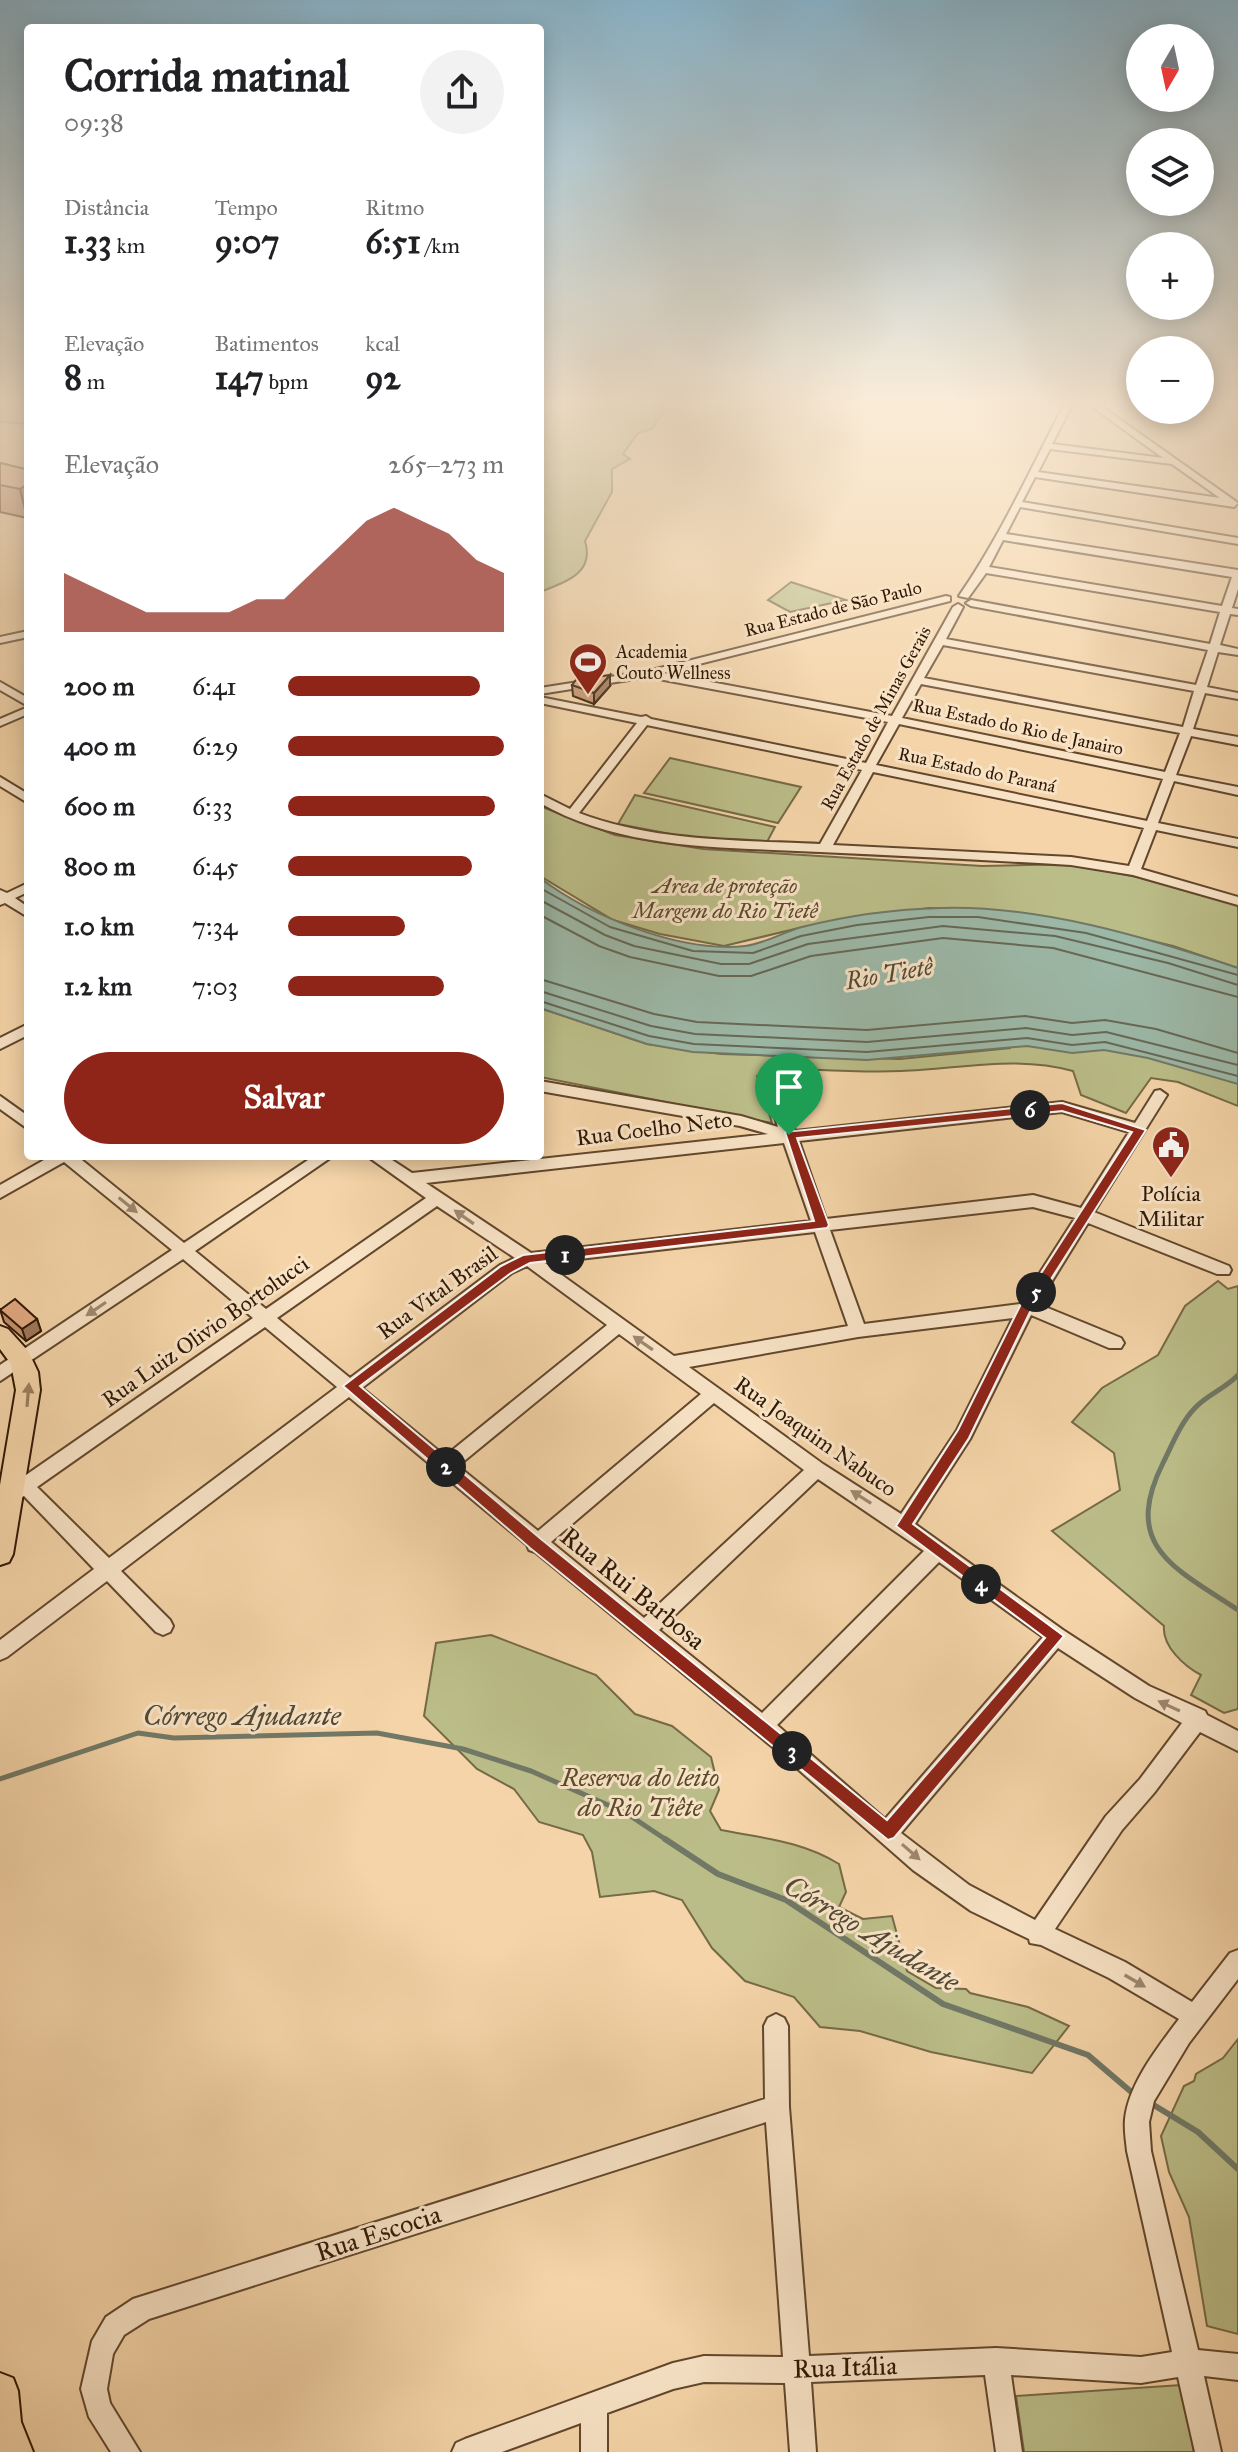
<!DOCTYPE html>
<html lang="pt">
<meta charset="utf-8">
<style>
body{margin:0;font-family:"IM FELL Great Primer",serif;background:#f2f2f2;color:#202124;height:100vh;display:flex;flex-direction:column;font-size:30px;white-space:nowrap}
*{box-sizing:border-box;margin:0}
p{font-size:26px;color:#757577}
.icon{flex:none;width:44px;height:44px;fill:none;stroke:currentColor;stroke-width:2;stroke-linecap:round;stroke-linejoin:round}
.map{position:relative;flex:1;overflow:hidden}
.side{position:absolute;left:24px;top:24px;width:520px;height:1136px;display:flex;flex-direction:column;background:#fff;border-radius:8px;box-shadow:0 4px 20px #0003}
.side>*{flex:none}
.needle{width:52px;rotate:189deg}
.tools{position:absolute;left:1126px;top:24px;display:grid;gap:16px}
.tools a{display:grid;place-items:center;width:88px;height:88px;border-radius:50%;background:#fff;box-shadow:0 4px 20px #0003;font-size:40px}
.pin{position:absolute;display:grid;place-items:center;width:68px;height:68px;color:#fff;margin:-82px -34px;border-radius:50% 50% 50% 0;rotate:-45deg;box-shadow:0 0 8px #0007}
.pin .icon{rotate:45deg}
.km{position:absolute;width:40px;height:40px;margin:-20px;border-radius:50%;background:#222;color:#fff;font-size:22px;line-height:40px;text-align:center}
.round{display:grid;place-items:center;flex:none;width:84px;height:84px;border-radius:42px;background:#f2f2f2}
.summary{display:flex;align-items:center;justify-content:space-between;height:136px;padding:0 40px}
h1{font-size:44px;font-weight:700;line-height:60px}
.metrics{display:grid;grid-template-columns:repeat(3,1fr);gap:12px;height:136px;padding:8px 40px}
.metrics div{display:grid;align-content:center}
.metrics b{font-size:34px;font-weight:700}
.metrics small{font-size:22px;font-weight:400}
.metrics p{font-size:22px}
.chart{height:224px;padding:16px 40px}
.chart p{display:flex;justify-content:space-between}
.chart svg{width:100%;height:144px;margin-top:8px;fill:#8f2418;opacity:.7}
.primary-button{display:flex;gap:16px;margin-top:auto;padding:16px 40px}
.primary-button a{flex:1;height:92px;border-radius:48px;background:#8f2418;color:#fff;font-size:32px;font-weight:700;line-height:92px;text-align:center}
ul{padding:0 40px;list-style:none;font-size:26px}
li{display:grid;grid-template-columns:128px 96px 1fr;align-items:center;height:60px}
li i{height:20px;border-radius:10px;background:#8f2418}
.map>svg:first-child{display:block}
</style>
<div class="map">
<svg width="1238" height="2452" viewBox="0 0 1238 2452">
<rect width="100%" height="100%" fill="#f4d4a8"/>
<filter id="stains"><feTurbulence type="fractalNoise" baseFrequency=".0025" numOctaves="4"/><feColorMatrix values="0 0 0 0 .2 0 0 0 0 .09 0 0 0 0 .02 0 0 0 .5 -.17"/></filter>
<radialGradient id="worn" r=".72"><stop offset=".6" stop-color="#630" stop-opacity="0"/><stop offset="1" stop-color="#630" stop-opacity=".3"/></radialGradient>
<g fill="#bbbd88" stroke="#766a46" stroke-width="2">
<polygon points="0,402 28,402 28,424 0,422"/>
<path d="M540 402H669L652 429 638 433 623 454 630 459 612 469V492L585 541C595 573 566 582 540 592Z"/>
<polygon points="791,582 846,600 790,612 768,600"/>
<polygon points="670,758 801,787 778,823 644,793"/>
<polygon points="635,795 775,827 767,842 692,838 618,824"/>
<polygon points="540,806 615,835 703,849 982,866 1070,864 1137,877 1238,905 1238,968 1173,946 1068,921 1021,913 929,908 803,927 724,946 660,934 613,920 540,876"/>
<path d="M540 1008 647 1044 721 1054 900 1059 1010 1048 1011 1036 1238 1068V1106L1178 1082 1151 1078 1126 1113 1081 1095 1073 1071C1015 1055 960 1069 901 1071 858 1073 814 1069 771 1068L757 1076 772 1123 540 1077Z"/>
<path d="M1218 1281 1228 1289 1238 1286V1709L1224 1713 1191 1695 1201 1675C1184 1666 1162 1646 1164 1626L1052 1531 1120 1490 1114 1453 1072 1422 1102 1388 1158 1355 1185 1306Z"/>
<path d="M491 1635 596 1675 635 1714 672 1726 711 1757 719 1790 710 1811 721 1830C762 1838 802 1841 839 1864L846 1892 839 1907 863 1919 892 1916 907 1971 936 1988 966 1989 970 1993 1028 2007 1069 2026 1032 2073 931 2052 860 2031 820 2027 794 1997 745 1981 712 1948 682 1900 654 1891 600 1897 592 1852 583 1835 539 1822 514 1789 477 1769 424 1716 436 1643Z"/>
<polygon points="1238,2039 1238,2334 1207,2326 1189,2217 1169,2172 1161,2136 1184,2086 1194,2081 1196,2074 1223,2058"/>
<polygon points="1181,2385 1194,2452 1024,2452 1016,2396"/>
</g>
<path fill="#9cb8a7" stroke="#717866" stroke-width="2" d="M540 878C590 916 680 953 745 946 764 944 783 932 802 927 846 916 896 909 941 908 1039 905 1146 937 1238 968V1084L1148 1058 1104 1050 1072 1053 1027 1046 867 1060 693 1052 647 1044 540 1008Z"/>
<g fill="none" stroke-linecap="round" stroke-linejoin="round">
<g stroke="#666856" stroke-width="2">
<polyline points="540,888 610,927 693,951 753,953 801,936 857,925 929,917 978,917 1086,933 1238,975"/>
<polyline points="540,900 605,935 634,946 721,964 749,964 808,944 943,926 1055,936 1168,963 1238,985"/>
<polyline points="540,915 599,946 630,957 719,976 751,976 811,956 943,938 1053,948 1238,997"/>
<polyline points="540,979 654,1014 697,1022 867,1030 1025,1016 1072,1023 1105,1020 1156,1029 1238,1053"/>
<polyline points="540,991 651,1026 695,1034 867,1042 1026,1028 1072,1035 1106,1032 1238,1065"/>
<polyline points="540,1001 649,1036 694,1044 867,1052 1027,1038 1072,1045 1105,1042 1238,1076"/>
</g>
<g stroke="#717866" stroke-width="5">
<path d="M1238 1375C1225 1389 1206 1395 1194 1409 1180 1424 1172 1445 1163 1463 1121 1547 1175 1568 1238 1610"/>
<polyline points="0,1779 138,1733 174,1738 377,1733 463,1749 531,1771 626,1813 668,1841"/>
</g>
<g stroke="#717866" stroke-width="6">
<polyline points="665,1839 718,1874 786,1900 943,2004 1088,2055 1136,2096"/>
<polyline points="1152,2104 1198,2132 1238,2169"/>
</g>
<defs>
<g id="minor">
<path d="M1068 402 1072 405 1052 444 1163 458 1088 404 1095 402 1238 503 1234 507 1035 477 1022 502 1238 538V544L1020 507 1006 534 1238 570V589L1232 608 1238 609V615L1230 614 1220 645 1238 649V655L1218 652 1207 687 1238 693V699L1205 693 1193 729 1238 737V745L1191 736 1176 775 1238 787V795L1174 781 1158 823 1238 839V847L1156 830 1141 869 1238 897V905L1133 875 1071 865C987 860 904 856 820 852 727 847 624 851 540 803V794L570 809 637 723 540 703V697L641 717 646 716 651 719 866 763 888 722 648 677 540 694V688L648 671 946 596 950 597V601L663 673 892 716 953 607 958 604 963 607 946 639 1196 685 1208 650 971 606 966 603 971 600 1210 644 1220 612 986 573 968 598 959 596C1001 535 1030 470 1064 405ZM1050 449 1172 464 1220 498 1038 472ZM1003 540 1232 577 1222 606 989 567ZM943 645 1194 691 1183 727 924 678ZM921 684 1180 733 1165 772 902 718ZM899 724 1163 779 1147 821 876 765ZM647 725 862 770 820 844C739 840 656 842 579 813ZM873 772 1144 828 1129 866 1071 857 833 845Z"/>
<polygon points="28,631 28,637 0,643 0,637"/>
<polygon points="0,682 28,698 28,706 0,690"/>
<polygon points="28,707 28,714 0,726 0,719"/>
<polygon points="0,777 28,794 28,803 0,786"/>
<polygon points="28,883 28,892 15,898 28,907 28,917 5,903 0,905 0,890 7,893"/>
<polygon points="28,1024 28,1035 0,1049 0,1038"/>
<path d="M540 1081 741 1116 778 1127 768 1096 775 1091 782 1096 795 1131 1062 1102 1135 1123 1155 1091 1160 1090 1167 1095 1094 1212 1229 1266 1231 1270 1229 1274H1217L1088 1223 1038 1304 1121 1338 1124 1343 1121 1348H1109L1031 1315 970 1439 915 1524 1063 1630 1149 1686 1205 1711 1207 1715 1238 1731V1751L1200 1732 1154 1793 1122 1830 1055 1929 1125 1962 1192 2002 1230 1953 1238 1950V1979L1189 2043 1154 2101 1149 2122 1151 2151 1198 2350 1238 2354V2380L1204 2376 1221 2452H1195L1178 2377 1141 2383 1011 2375 1022 2452H996L985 2375 811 2382 816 2452H790L785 2383 704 2382 673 2389 607 2413V2452H581V2423L502 2452H452L456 2443 465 2439 673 2363 704 2356 783 2357 766 2122 149 2319 124 2335 113 2354 107 2389 110 2403 140 2452H111L89 2417 81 2389 92 2341 106 2317 133 2299 765 2099 764 2026 768 2018 776 2014 784 2018 788 2026 789 2107 809 2356 996 2348 1141 2357 1172 2352 1127 2151C1126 2141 1124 2130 1125 2119 1129 2083 1158 2047 1179 2019L1109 1978 1041 1945 1030 1943 1029 1939 971 1911 913 1870 775 1749 535 1552 529 1550 527 1545 349 1397 121 1571 170 1620 173 1626 170 1632 163 1635 156 1632 107 1581 7 1657 0 1660V1640L94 1569 24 1496 0 1511V1493L253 1318 183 1259 0 1381V1365L172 1250 64 1162 0 1198V1185L51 1156H77L184 1243 314 1156H333L195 1251 266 1309 426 1198 367 1156H386L412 1173 768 1134 740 1126 540 1091ZM1062 1112 1129 1132 1081 1208 1033 1195 826 1219 799 1141ZM784 1143 811 1221 531 1253 426 1183ZM437 1206 515 1258 500 1265 350 1378 277 1318ZM1033 1207 1075 1218 1020 1304 864 1324 830 1230ZM815 1232 848 1326 674 1356 545 1263ZM527 1266 607 1325 445 1456 362 1388 512 1273ZM1013 1318 957 1430 901 1514 823 1464 689 1367 858 1337ZM265 1327 337 1387 109 1558 37 1487ZM619 1334 701 1394 538 1531 458 1466ZM714 1403 804 1470 644 1618 551 1542ZM818 1479 924 1551 762 1713 659 1630ZM939 1562 1043 1637 885 1819 777 1725ZM1058 1648 1135 1698 1182 1723 1140 1779 1106 1816 1035 1920 969 1885 901 1833Z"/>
<polygon points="0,1096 28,1116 28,1129 0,1109"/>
</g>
<g id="major">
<polygon points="0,1326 8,1329 28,1351 38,1372 40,1390 13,1554 9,1562 0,1565 0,1485 16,1390 11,1364 0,1349"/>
<polygon points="0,2373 13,2378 18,2391 21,2422 33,2452 0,2452"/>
</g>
</defs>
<use href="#minor" stroke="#62472d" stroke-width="4"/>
<use href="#major" stroke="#311804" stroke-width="4"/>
<use href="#minor" fill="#f8e3c6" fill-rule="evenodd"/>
<use href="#major" fill="#f4d4a8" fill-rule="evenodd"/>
</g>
<g fill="#c39270" stroke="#311804" stroke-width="2">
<polygon points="0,463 25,469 27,518 0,512"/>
<polygon points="572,685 610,686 594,704 573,696"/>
<polygon points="0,1309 37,1319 41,1331 26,1341 4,1322"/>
</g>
<g fill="#9f775b" stroke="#311804" stroke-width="2">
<polygon points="28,484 28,517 27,518 20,489"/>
<polygon points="610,675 610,686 594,704 594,693"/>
<polygon points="37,1319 41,1331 26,1341 22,1329"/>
</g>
<g fill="#e3aa82" stroke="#311804" stroke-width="2">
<polygon points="0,463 25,469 28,467 28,484 20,489 0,485"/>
<polygon points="610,675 594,693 572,685 576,680"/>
<polygon points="15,1299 37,1319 22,1329 0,1310"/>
</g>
<defs><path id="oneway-solid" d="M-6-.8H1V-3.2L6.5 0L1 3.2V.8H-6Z" transform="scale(2)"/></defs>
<g fill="#9e886f">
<use href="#oneway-solid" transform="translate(128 1205) rotate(39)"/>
<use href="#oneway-solid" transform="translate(464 1217) rotate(-145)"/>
<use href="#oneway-solid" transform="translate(96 1309) rotate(146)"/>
<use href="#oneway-solid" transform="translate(643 1343) rotate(-145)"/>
<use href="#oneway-solid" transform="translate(861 1497) rotate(-148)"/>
<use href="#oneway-solid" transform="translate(1169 1706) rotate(-155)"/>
<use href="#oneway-solid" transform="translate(911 1852) rotate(41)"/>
<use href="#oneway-solid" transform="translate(1135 1981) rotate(30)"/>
</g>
<use fill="#9c7f5e" href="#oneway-solid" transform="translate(28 1395) rotate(-85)"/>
<linearGradient id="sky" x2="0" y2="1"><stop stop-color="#89b6ce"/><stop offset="0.54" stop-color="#faecd8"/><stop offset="1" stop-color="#faecd8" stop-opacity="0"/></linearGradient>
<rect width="1238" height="745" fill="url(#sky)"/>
<path fill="#8f2418" stroke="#fff" stroke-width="2" fill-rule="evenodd" d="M1062 1103 1146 1130 1030 1312 969 1438 913 1524 1064 1636 894 1838 888 1840 530 1548 343 1386 501 1266 523 1255 814 1221 785 1132ZM1062 1111 1132 1132 1020 1306 958 1430 896 1526 1045 1638 887 1820 541 1539 360 1386 511 1273 530 1263 827 1228 829 1225 797 1138Z"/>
<defs>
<symbol id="stadium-pin" viewBox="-11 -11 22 30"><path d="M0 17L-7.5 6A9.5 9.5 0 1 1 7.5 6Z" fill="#8f2418" stroke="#f8e3c6"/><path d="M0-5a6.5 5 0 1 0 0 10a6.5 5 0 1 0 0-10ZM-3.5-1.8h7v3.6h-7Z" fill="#fff"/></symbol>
<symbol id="civic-pin" viewBox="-11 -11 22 30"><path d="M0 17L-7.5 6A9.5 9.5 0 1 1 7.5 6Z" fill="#8f2418" stroke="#f8e3c6"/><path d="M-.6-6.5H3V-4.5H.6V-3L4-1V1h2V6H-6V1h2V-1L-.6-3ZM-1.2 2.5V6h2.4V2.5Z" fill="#fff"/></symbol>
</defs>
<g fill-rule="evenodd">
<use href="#stadium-pin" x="566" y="640" width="44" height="60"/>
<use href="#civic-pin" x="1149" y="1123" width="44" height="60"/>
</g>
<g text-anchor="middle" stroke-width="6" stroke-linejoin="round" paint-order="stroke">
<g font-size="18" fill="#311804" stroke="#f8e3c6">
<text transform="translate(833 609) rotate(-14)" y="6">Rua Estado de São Paulo</text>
<text transform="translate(876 718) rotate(-61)" y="6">Rua Estado de Minas Gerais</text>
<text transform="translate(1018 727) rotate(12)" y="6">Rua Estado do Rio de Janairo</text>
<text transform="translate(977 770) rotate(12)" y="6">Rua Estado do Paraná</text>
</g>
<g font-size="18" fill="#311804" stroke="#f8e3c6" text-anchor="start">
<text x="616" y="658">Academia<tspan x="616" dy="21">Couto Wellness</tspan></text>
</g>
<g font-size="22" font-style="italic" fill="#5a4a2c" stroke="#f8e3c6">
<text x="725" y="893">Area de proteção<tspan x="725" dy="25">Margem do Rio Tietê</tspan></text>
</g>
<g font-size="22" fill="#311804" stroke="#f8e3c6">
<text transform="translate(654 1128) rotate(-7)" y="8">Rua Coelho Neto</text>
<text transform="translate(437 1292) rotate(-36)" y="8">Rua Vital Brasil</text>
<text transform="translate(205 1331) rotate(-35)" y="8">Rua Luiz Olivio Bortolucci</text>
<text transform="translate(816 1436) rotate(35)" y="8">Rua Joaquim Nabuco</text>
</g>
<g font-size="22" fill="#311804" stroke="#f8e3c6">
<text x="1171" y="1201">Polícia<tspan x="1171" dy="25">Militar</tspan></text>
</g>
<g font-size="24" font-style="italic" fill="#514835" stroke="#f8e3c6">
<text transform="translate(889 974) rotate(-10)" y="8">Rio Tietê</text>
</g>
<g font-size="26" fill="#311804" stroke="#f8e3c6">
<text transform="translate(633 1588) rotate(39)" y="9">Rua Rui Barbosa</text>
<text transform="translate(378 2233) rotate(-18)" y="9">Rua Escocia</text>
<text transform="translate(845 2367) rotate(-2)" y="9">Rua Itália</text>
</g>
<g font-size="26" font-style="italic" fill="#5a4a2c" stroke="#f8e3c6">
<text x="640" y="1786">Reserva do leito<tspan x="640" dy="30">do Rio Tiête</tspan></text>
</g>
<g font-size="28" font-style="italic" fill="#514835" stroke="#f8e3c6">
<text x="242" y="1725">Córrego Ajudante</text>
<text transform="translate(872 1933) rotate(31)" y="10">Córrego Ajudante</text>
</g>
</g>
<rect width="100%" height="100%" filter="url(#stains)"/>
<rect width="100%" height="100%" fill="url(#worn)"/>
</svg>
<div class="tools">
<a><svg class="needle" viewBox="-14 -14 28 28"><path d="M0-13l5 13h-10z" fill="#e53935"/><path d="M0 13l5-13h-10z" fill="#757577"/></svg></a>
<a><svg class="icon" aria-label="layers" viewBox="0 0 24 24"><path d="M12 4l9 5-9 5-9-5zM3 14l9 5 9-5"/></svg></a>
<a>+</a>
<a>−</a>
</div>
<div class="pin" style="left:789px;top:1135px;background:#1e9e55"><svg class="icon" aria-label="arrive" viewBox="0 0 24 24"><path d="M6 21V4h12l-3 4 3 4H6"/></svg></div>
<b class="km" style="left:565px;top:1255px">1</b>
<b class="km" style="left:446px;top:1467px">2</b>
<b class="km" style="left:792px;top:1751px">3</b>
<b class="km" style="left:981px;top:1584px">4</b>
<b class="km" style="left:1036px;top:1292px">5</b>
<b class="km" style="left:1030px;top:1110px">6</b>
<section class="side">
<div class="summary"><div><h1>Corrida matinal</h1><p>09:38</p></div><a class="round"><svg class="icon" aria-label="share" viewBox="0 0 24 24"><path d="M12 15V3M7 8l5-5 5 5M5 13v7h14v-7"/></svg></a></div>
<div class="metrics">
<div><p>Distância</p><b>1.33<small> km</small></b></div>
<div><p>Tempo</p><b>9:07</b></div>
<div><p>Ritmo</p><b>6:51<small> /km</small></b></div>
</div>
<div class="metrics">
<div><p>Elevação</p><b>8<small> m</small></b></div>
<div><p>Batimentos</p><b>147<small> bpm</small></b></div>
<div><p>kcal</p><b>92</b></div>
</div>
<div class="chart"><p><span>Elevação</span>265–273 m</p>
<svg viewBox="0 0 160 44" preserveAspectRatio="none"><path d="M0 44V26L10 30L20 34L30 38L40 38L50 38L60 38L70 34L80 34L90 26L100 18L110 10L120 6L130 10L140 14L150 22L160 26V44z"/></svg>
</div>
<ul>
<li><b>200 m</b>6:41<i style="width:89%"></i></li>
<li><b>400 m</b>6:29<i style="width:100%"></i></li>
<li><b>600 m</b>6:33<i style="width:96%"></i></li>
<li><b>800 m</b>6:45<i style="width:85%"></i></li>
<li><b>1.0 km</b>7:34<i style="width:54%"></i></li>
<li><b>1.2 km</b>7:03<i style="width:72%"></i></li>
</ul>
<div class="primary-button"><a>Salvar</a></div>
</section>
</div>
